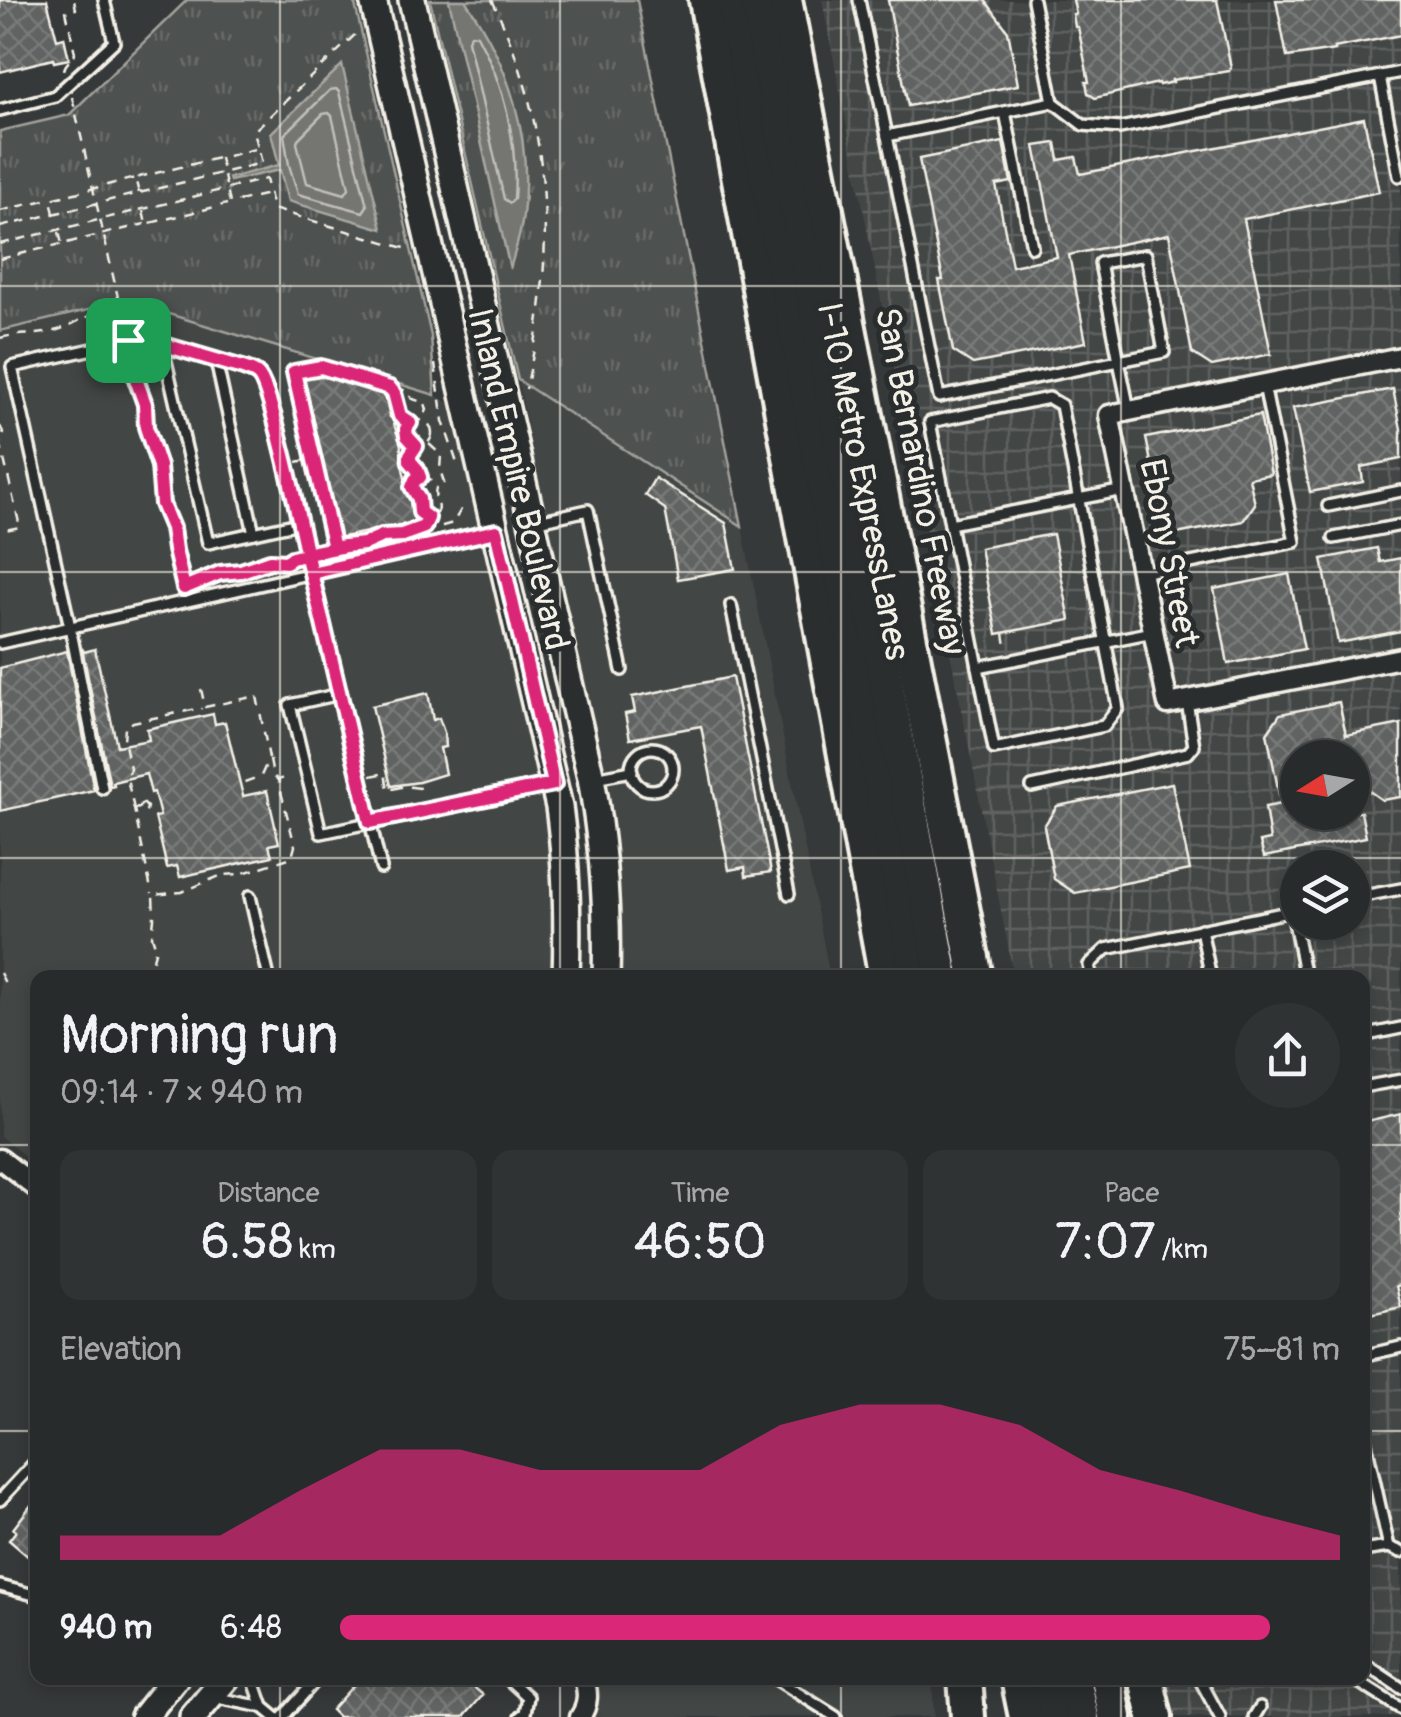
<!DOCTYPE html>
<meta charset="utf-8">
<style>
body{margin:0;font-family:Pangolin,sans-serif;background:#303333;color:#f1f3f6;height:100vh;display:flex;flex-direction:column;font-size:38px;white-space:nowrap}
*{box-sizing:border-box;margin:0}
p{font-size:32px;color:#a5a7a9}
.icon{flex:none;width:55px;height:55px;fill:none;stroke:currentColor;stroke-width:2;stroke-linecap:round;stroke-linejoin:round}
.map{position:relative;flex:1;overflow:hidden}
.details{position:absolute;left:30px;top:970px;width:1340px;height:715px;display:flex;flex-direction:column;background:#282b2b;border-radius:20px;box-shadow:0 5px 15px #0003,0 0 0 2px #444747}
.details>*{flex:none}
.needle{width:65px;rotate:259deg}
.controls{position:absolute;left:1280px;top:740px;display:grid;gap:20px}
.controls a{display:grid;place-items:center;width:90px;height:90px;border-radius:50%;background:#282b2b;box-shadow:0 5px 15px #0003,0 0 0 2px #444747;font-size:50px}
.pin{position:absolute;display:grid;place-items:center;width:85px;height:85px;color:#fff;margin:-42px;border-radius:20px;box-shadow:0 5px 15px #0006}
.round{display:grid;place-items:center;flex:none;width:105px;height:105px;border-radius:52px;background:#303333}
.summary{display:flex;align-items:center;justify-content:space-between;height:170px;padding:0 30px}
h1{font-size:55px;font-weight:600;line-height:75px}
.figures{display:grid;grid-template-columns:repeat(3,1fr);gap:15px;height:170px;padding:10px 30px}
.figures div{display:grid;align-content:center;border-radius:20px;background:#303333;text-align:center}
.figures b{font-size:50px;font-weight:600}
.figures small{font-size:28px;font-weight:400}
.figures p{font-size:28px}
.chart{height:280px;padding:20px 30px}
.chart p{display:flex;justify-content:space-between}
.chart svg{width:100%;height:180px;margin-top:10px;fill:#db2777;opacity:.7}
ul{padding:0 30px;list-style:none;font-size:32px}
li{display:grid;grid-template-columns:160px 120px 1fr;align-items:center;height:75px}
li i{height:25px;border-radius:12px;background:#db2777}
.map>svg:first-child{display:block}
</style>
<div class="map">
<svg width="1401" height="1717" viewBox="0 0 1401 1717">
<defs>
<pattern id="industrial-grid" width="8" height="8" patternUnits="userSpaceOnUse" patternTransform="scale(2.5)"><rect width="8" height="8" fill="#434645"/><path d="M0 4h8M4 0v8" fill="none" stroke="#5f6160"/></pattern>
<pattern id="park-tufts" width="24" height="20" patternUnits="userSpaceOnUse" patternTransform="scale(2.5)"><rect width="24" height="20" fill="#4e514f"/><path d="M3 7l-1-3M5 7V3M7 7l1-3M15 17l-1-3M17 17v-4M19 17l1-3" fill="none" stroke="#686a68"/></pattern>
<pattern id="building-cross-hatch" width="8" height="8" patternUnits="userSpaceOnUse" patternTransform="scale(2.5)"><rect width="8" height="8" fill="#616362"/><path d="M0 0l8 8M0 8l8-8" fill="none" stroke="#787a78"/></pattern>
</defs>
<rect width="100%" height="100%" fill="#363939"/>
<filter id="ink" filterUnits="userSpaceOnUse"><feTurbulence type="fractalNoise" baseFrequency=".01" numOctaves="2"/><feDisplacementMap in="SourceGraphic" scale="20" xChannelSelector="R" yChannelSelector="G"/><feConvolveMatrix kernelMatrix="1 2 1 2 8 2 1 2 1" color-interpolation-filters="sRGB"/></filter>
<g filter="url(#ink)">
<g fill="#434645">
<polygon points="126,301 435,395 456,407 547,824 553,977 38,978 37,1166 0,1136 0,332"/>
<polygon points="518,380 742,526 830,977 617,977 613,831"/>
<polygon points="586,1678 932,1678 934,1717 593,1717 597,1700"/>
</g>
<path fill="url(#industrial-grid)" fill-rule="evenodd" d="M822 0H1401V1717H1174L1159 1690 1156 1678H1362V978L1014 977ZM1298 758H1352V812H1298ZM1298 868H1352V922H1298Z"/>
<g fill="url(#park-tufts)" stroke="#a1a19c" stroke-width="2.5">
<polygon points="187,0 354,0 431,336 435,395 126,301 0,331 0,131 69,115"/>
<polygon points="430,0 637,0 742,526 518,380"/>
</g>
<g fill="#757572" stroke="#a8a7a1" stroke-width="2.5">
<path d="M449 0H465C509 63 533 138 523 215 521 234 515 251 510 269Z"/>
<polygon points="342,65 382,229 288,201 280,170 230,181 229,178 279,165 271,133"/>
</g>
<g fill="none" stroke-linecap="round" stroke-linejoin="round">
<g stroke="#c1bfb9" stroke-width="2.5">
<path d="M471 34 477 35C505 85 518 142 514 199L510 203 504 199 468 40Z"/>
<polygon points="336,89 339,92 367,206 363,212 298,194 289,165 284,135 330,90"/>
<polygon points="329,113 332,116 349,188 345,194 307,183 297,143 298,139 323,114"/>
</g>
</g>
<g fill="url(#building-cross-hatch)" stroke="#f4f1e8" stroke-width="2.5">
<polygon points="0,0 47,0 57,39 64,37 69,59 54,62 53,59 0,72"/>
<polygon points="888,0 985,0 1008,31 1018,85 908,106"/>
<polygon points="1073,0 1217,0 1231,68 1229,71 1172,80 1173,82 1159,85 1158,83 1095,98 1088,93 1086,82 1089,82 1078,27 1075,27 1073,14 1076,14"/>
<polygon points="1276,0 1401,0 1401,35 1334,48 1335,50 1287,57"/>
<polygon points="1364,118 1379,192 1244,219 1271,354 1212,366 1192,353 1169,234 1069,255 1086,342 973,364 953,351 939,280 943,280 919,159 1003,142 1011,182 996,185 1012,266 1057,257 1035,146 1056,143 1059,160 1076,157 1080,174"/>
<polygon points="321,369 384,389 390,417 393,418 396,431 400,438 402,459 401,460 415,522 334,539 296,375"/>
<polygon points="1393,389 1401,429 1401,459 1361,467 1363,482 1310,492 1293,408"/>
<polygon points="1260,415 1271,474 1249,478 1255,504 1243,521 1166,536 1146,438"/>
<polygon points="655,478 726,523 735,569 678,579 665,509 645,495"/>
<polygon points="1053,534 1070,620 997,634 980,548"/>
<polygon points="1377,548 1380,562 1401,558 1401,631 1338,643 1322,559"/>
<polygon points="1289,574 1304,649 1228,664 1214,589"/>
<polygon points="82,648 84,652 95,649 117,746 149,740 147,729 213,714 215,724 225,722 243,796 267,791 279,843 269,845 272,856 180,877 177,866 167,868 155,817 160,816 154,792 151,793 146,774 113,782 114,785 110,786"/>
<polygon points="67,651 94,790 0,811 0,668"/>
<polygon points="732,677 771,872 746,876 745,867 729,870 701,726 630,739 625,714 635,712 632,697"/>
<polygon points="428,693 433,720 439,718 444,732 445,747 440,748 445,774 419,782 391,786 372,706"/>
<polygon points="1339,702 1346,735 1401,724 1401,797 1382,800 1352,779 1352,758 1298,758 1298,812 1361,812 1366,837 1264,857 1260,842 1270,840 1265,807 1281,804 1267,733 1280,714"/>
<polygon points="1172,783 1190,870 1075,893 1054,879 1044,826 1057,806"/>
<polygon points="1401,1114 1401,1285 1396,1286 1401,1307 1362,1316 1362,1123"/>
<polygon points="38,1496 38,1565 9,1540 16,1531 13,1529"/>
<polygon points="360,1678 463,1678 483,1695 464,1717 338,1717 331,1710"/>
</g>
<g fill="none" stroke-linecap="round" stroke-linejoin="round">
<defs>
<g id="lane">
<polyline points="859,0 887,136"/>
<polyline points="1033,0 1053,102"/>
<polyline points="1380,76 1399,176"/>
<polyline points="0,110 55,96 114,42 104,0"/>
<polyline points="1005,112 1032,247"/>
<polygon points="1146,255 1164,352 1119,361 1100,263"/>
<polyline points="162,344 208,543 299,523"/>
<polyline points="216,361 254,533"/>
<polyline points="1129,410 1119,361 939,397 887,136 1053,102 1083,125 1120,128 1401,72"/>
<polyline points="1124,490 950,524 978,667 1153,632"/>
<polyline points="1328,506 1401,491"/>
<polyline points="534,522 588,510 622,670"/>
<polyline points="950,524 930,422 1049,398 1061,405 1118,708 1104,726 994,749 978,667"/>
<polyline points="1334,538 1401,525"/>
<polyline points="1141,573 1295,542 1264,385"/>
<polyline points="731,605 789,894"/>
<polyline points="0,643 495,532"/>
<polyline points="340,694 290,705 321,833 551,785"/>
<circle cx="652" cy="769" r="21"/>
<polyline points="594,778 632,771"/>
<polyline points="1032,787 1188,753 1194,746 1187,701"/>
<polyline points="102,788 70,627 12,367 141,338 243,368 259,376 269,395 381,868"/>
<polyline points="250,896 269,978"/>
<polyline points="1352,898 1401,889"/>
<polyline points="1292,911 1305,978"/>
<polyline points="1201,929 1211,978"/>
<polyline points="1092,978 1089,965 1106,949 1298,910"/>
<polyline points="1362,1036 1401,1028"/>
<polyline points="1362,1087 1401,1080"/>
<polyline points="1362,1356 1401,1347"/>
<polyline points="1362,1425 1389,1547"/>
<polyline points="0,1500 38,1459"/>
<polyline points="1362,1551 1389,1547 1401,1552"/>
<polyline points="0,1586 38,1596"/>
<polyline points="1362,1662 1401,1688"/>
<polyline points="253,1678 263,1707 275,1717"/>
<polyline points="507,1678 528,1697 525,1713 520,1717"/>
<polyline points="774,1678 836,1717"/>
<polyline points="1199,1678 1220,1717"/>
<polyline points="1352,1678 1401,1709"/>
<polyline points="217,1698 263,1707"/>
<polyline points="283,1717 318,1678"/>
<polyline points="1254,1717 1260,1707"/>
</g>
<g id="street">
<polyline points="1401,357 1109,415 1168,704 1401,658"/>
<polyline points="0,1159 38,1189"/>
<path d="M580 1717C589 1704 588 1692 584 1678"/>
</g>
<g id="secondary">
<path d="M373 0 559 807C567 865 568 920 566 978"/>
<path d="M412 0 591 778C603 844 608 911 606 978"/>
<polyline points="144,1717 175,1678"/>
<polyline points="193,1717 226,1678"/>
</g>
<g id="highway">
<polyline points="706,0 886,978"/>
<polyline points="733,0 917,978"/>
<polyline points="757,0 942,978"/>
<polyline points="785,0 976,978"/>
<polyline points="965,1678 968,1717"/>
<polyline points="1018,1678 1026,1717"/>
<polyline points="1050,1678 1057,1717"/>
<polyline points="1074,1678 1082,1717"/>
<polyline points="1108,1678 1115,1717"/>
<polyline points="1146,1678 1155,1717"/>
</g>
</defs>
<use href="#lane" stroke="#f4f1e8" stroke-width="16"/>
<use href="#street" stroke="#f4f1e8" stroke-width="25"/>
<use href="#secondary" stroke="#f4f1e8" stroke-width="32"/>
<use href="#highway" stroke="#f4f1e8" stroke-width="40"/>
<g stroke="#f4f1e8" stroke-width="2.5" stroke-dasharray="10 8" stroke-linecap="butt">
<path d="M492 0C554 126 556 255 526 389"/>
<path d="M64 70C65 62 73 60 75 53L66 11 76 9 74 0"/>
<polyline points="72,97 125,328"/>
<polyline points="255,149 220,158 230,203 268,194"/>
<polyline points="139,193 135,178 218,158"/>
<polyline points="0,211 49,199"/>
<polyline points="143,211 146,224 227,204"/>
<polyline points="54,214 51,199 135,178"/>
<polyline points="0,227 262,163 254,131 360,30"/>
<polyline points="59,232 62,244 145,224"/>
<polyline points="0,244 266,179 273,209 408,249"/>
<polyline points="0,259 61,244"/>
<path d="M0 338C17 333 33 336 49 332 78 327 86 308 120 314"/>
<polyline points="131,355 132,368 145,404 149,439 159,466 162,505 173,528 175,550 183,588 221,573 241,571 262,563 286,562 293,558"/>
<polyline points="435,364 443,421 457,463"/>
<polyline points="395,393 404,390 413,399 425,403 427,410 423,418"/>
<circle cx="419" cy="433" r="13"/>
<polyline points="0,426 4,434 0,441"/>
<polyline points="0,442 20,527 0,531"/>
<path d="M416 445C404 460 415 463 421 477L415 480 412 487 419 499 420 512 426 517"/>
<polyline points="297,462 315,458"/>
<polyline points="422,477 430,480 435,487"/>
<path d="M425 527 428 518 437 513C440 504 433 498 436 488L441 487 444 482 440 470 441 455 428 443"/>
<polyline points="333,548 294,373 321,367 391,388 394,393 400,417 410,423"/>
<polyline points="321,551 351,544 364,544 381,536 401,535 424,527 429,530 453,523 465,503"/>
<polyline points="1004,633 1006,646"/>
<polyline points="201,689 205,707 257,696 269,758 261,776 239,784"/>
<polyline points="270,760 273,776 278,780 284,778"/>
<polyline points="371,776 385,773 388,790 405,786 420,788 419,782"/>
<polygon points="143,803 147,807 146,811 142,812 138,808"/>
<polyline points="138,808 134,809 152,894"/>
<polyline points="134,809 128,783 130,768 124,740 125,728 133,722 202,708"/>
<polyline points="0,973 5,983"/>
<polyline points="148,978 156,948 152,936 154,918 153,895 182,892 222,875 240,874 292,857 295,846 278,780"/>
</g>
<use href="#lane" stroke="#2a2d2e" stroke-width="9"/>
<use href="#street" stroke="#2a2d2e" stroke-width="18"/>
<use href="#secondary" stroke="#2a2d2e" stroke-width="25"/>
<use href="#highway" stroke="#2a2d2e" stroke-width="32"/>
</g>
</g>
<g fill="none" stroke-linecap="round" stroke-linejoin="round" filter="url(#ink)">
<defs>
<path id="route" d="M128 340 141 338 243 368C248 370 254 371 258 375 272 387 304 544 311 573L496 531 554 784 370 822 311 573 306 554 345 546 364 544 382 536 402 535 424 527 428 518 420 512 419 499 412 487 415 480 420 477 417 469 410 461V455L416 446 407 436 406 429 410 423 400 416 394 393 390 388 321 367 294 372 334 548 292 558 286 562 270 561 241 571 220 573 184 588 175 550 172 528 162 504 159 466 146 427 145 404 132 368 128 340"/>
</defs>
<use href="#route" stroke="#fff" stroke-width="20"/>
<use href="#route" stroke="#db2777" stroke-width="12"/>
</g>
<path fill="none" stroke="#f4f1e8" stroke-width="2.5" stroke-opacity="0.55" d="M280 0V978M560 0V978M841 0V978M1121 0V978M0 286H1401M0 572H1401M0 858H1401M0 1145H38M1362 1145H1401M0 1431H38M1362 1431H1401M280 1678V1717M560 1678V1717M841 1678V1717M1121 1678V1717"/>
<g text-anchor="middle" stroke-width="10" stroke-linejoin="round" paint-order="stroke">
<g font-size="35" fill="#f4f1e8" stroke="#2a2d2e">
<text transform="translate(519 479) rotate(77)" y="12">Inland Empire Boulevard</text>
<text transform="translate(864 481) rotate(79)" y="12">I-10 Metro ExpressLanes</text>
<text transform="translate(921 481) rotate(79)" y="12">San Bernardino Freeway</text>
<text transform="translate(1170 553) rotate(79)" y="12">Ebony Street</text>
</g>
</g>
</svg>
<div class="controls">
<a><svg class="needle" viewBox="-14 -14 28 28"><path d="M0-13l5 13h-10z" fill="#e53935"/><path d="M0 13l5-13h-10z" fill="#a5a7a9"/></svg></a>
<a><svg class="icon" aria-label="layers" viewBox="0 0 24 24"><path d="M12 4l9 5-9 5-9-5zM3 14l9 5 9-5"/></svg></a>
</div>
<div class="pin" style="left:128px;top:340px;background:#1e9e55"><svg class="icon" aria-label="arrive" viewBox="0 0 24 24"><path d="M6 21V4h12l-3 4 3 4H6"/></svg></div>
<section class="details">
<div class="summary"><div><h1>Morning run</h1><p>09:14 · 7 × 940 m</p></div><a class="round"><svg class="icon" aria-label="share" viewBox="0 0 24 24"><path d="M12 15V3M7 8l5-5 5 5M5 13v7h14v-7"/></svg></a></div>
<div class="figures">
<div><p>Distance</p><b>6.58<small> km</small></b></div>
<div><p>Time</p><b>46:50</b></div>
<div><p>Pace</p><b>7:07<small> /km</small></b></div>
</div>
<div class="chart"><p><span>Elevation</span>75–81 m</p>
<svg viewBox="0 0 160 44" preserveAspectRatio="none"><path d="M0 44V38L10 38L20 38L30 27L40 17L50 17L60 22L70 22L80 22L90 11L100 6L110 6L120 11L130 22L140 27L150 33L160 38V44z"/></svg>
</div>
<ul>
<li><b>940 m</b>6:48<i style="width:93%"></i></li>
</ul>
</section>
</div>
